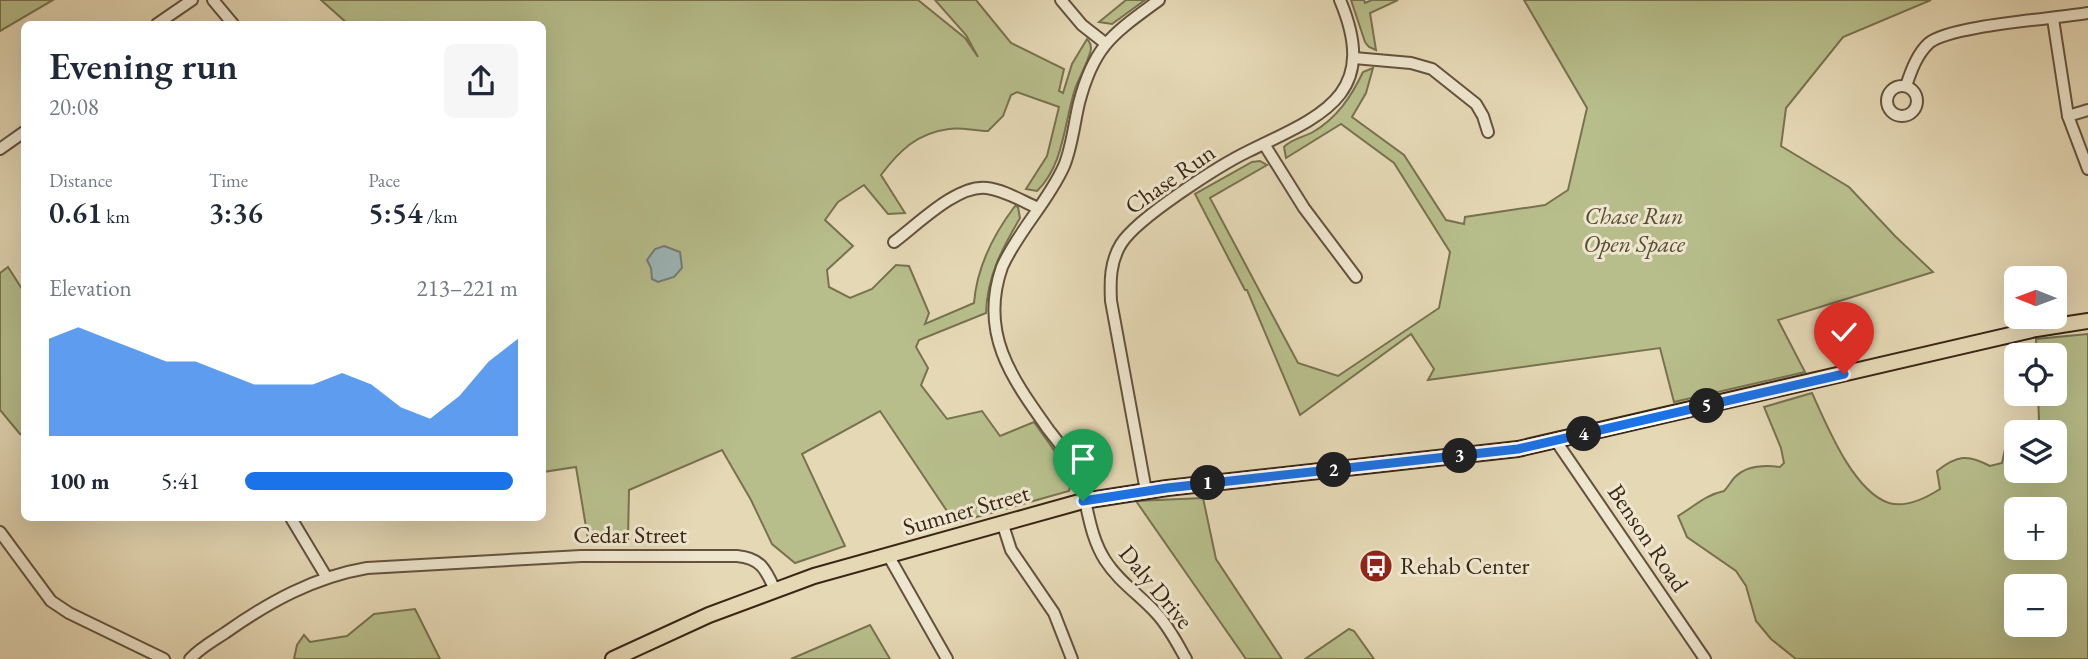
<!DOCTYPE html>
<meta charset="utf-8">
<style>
body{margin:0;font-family:"EB Garamond",serif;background:#f6f6f7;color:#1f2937;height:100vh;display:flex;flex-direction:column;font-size:26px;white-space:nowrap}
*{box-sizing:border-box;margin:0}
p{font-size:23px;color:#747a83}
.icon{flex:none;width:38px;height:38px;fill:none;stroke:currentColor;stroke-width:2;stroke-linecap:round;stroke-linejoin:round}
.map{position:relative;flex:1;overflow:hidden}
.sheet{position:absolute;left:21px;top:21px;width:525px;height:500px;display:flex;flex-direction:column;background:#fff;border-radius:10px;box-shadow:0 7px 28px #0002}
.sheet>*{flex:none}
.needle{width:46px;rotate:271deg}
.controls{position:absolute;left:2004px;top:266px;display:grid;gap:14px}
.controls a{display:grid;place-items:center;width:63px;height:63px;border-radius:10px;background:#fff;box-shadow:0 7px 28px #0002;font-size:35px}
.pin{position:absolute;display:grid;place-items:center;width:60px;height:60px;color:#fff;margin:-72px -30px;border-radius:50% 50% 50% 0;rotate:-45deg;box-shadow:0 0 7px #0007}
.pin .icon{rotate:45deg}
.km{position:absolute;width:35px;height:35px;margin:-18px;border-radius:50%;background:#222;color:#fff;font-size:19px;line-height:35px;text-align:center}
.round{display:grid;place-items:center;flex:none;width:74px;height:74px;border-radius:10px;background:#f6f6f7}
.head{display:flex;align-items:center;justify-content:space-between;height:119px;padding:0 28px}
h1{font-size:38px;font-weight:600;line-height:52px}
.figures{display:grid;grid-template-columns:repeat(3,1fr);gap:10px;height:119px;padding:7px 28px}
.figures div{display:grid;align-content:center}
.figures b{font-size:30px;font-weight:600}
.figures small{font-size:19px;font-weight:400}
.figures p{font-size:19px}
.chart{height:196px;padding:14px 28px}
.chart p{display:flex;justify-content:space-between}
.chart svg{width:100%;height:126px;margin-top:7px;fill:#1a73e8;opacity:.7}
ul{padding:0 28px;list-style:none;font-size:23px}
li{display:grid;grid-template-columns:112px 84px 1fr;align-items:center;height:52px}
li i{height:18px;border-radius:9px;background:#1a73e8}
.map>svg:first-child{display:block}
</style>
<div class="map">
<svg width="2088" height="659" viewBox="0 0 2088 659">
<rect width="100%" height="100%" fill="#e5d8b5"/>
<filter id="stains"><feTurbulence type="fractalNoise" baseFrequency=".00286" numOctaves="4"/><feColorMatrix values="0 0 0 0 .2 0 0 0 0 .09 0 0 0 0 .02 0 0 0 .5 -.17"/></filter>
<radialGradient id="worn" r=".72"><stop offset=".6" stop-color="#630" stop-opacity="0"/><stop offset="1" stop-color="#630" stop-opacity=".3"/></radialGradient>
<g fill="#b7be8b" stroke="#787250" stroke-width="2" fill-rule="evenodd">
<polygon points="0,0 53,0 0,31"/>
<path d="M321 0H918L965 38 978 57 966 35 935 0H976L1011 43 1064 69 1059 91 1063 93 1072 64 1087 39C1090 43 1091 43 1091 48 1091 56 1078 80 1075 89 1064 123 1064 165 1037 191L1026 189 1047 156 1059 107 1017 92 1011 95 1003 116 988 131C976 131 961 127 949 129 917 133 899 151 881 175L905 213 888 214 864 185 838 202 825 220 853 246 827 270 829 287 850 298 872 289 896 265 909 266 929 313 925 324 974 303C977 266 993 235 1015 206L1018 207 1020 218C1002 249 987 276 986 313L919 340 916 347 928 368 921 385 947 419 982 411 1000 436 1034 422C1044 437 1076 475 1069 491L955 523 880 411 802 454 845 546 795 563 772 544 751 500 722 450 629 490 628 539H588L576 467 543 472 542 24H348Z"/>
<polygon points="1126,0 1145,0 1112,24 1099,22"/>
<polygon points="1351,0 1364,0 1365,3 1372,0 1398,0 1370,13 1376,50 1369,47 1365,42"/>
<path d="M1524 0H1931L1843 37 1786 108 1781 146 1849 187 1895 236 1933 272 1778 320 1805 372 1674 402 1660 348 1428 380 1434 369 1411 334 1300 415 1247 290H1245L1195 194 1252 162 1260 161 1267 165 1210 198 1298 363 1338 376 1439 308 1450 252 1394 163 1341 124 1286 158 1284 147C1291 139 1304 137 1313 132 1337 118 1351 97 1363 72L1373 68 1366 93 1352 117 1404 155 1446 220 1464 224 1465 217 1545 205 1568 190 1587 108Z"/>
<polygon points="8,267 24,292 24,435 20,434 0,410 0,273"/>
<path d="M2088 334V659H1796L1771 639 1756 621 1746 586 1736 571 1687 537 1678 516C1695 506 1705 495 1724 491 1729 486 1731 481 1735 477 1747 465 1766 465 1780 467L1784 463 1781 448 1764 407 1812 393C1827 426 1853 491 1889 503 1906 508 1926 498 1940 489L1937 471C1957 455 1968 454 1990 466L2002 463 2005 449 2016 439V471H2054V432H2031L2039 422 2038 394H2054V355H2037L2036 339ZM2016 509H2054V548H2016ZM2016 586H2054V625H2016Z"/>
<polygon points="1203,498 1216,559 1282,659 1246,659 1136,501"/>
<polygon points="415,609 440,659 294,659 297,645 304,635 310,642 347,636 374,614"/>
<polygon points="870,625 890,659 791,659"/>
<polygon points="1349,629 1354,631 1374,659 1305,659"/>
</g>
<polygon fill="#9cb6b9" stroke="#747c77" stroke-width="2" points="664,246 680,252 682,268 674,277 658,282 652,279 651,268 647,260 655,249"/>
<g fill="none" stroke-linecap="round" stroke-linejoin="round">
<defs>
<g id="minor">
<polyline points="213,0 233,24"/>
<polyline points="1061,0 1082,25 1105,43"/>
<path d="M1159 0C1113 34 1094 45 1079 103 1074 124 1072 147 1064 166 1048 202 1018 231 1002 267 979 333 1011 377 1048 429 1057 441 1069 454 1075 468 1088 498 1087 532 1105 560 1119 582 1140 595 1157 614 1169 627 1177 643 1186 659"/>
<polyline points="2053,19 2068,116 2088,169"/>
<polyline points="157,24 192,0"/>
<polyline points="1354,58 1411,63 1432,69 1476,104 1483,116 1488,132"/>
<circle cx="1902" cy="101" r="15"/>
<path d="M1906 86C1911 71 1917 54 1929 43 1951 25 2055 19 2088 13"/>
<polyline points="2068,116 2088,110"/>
<polyline points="1264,144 1304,208 1356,277"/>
<polyline points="0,149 24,132"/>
<path d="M894 242C917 225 957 184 987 188 1004 190 1022 201 1038 208"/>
<polyline points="1556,441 1705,659"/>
<path d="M1146 491 1111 301C1110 281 1110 262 1121 244 1137 218 1220 165 1249 151 1323 115 1380 95 1340 0"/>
<polyline points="291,518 327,578"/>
<polyline points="1002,522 1011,550 1054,613 1072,659"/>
<polyline points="0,532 51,601 69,613 164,659"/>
<polyline points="888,555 947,659"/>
<path d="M190 659C200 648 213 641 225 633 269 602 314 577 367 568L581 556H737C761 558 766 570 775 590"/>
</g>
<polyline id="major" points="613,659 709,615 814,576 1083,501 1167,488 1518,449 2036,329 2088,321"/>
</defs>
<use href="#minor" stroke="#64523d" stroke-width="14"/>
<use href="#major" stroke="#392615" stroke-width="18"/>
<use href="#minor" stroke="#eee6cf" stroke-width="10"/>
<use href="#major" stroke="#e5d8b5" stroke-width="14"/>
</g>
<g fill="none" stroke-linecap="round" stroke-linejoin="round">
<defs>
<polyline id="route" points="1083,501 1167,488 1518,449 1844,374"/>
</defs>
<use href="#route" stroke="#fff" stroke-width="14"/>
<use href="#route" stroke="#1a73e8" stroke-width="9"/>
</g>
<defs>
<symbol id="bus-disc" viewBox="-11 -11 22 22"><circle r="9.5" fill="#8f2418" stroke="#eee6cf"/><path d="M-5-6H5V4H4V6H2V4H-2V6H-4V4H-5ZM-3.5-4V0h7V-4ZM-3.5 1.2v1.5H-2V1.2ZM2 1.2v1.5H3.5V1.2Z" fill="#fff"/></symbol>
</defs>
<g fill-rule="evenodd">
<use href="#bus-disc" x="1357" y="547" width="38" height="38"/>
</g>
<g text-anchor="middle" stroke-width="6" stroke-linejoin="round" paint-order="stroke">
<g font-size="24" fill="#392615" stroke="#eee6cf">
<text transform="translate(1170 179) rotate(-35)" y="8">Chase Run</text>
<text transform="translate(966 510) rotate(-16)" y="8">Sumner Street</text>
<text x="630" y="543">Cedar Street</text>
<text transform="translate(1648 538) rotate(56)" y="8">Benson Road</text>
<text transform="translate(1156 587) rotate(50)" y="8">Daly Drive</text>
</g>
<g font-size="24" font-style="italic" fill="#584c32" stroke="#eee6cf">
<text x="1634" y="224">Chase Run<tspan x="1634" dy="28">Open Space</tspan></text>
</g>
<g font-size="24" fill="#392615" stroke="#eee6cf" text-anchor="start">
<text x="1400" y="574">Rehab Center</text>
</g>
</g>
<rect width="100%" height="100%" filter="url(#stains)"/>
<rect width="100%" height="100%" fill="url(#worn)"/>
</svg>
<div class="controls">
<a><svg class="needle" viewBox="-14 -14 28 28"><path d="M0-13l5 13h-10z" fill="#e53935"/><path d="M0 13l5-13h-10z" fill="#747a83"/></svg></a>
<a><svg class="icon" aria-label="locate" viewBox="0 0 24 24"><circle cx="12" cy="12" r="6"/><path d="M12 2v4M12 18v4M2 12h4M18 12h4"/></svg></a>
<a><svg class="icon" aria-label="layers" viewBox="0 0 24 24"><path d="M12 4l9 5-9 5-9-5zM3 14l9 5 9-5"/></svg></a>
<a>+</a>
<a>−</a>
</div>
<div class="pin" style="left:1083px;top:501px;background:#1e9e55"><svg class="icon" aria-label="arrive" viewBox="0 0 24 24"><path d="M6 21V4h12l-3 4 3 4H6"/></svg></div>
<div class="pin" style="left:1844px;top:374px;background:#d93025"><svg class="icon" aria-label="check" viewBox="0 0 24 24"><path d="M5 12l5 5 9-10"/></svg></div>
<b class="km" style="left:1208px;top:483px">1</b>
<b class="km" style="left:1334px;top:470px">2</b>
<b class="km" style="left:1460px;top:456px">3</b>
<b class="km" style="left:1584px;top:434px">4</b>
<b class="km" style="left:1707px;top:406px">5</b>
<section class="sheet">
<div class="head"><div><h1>Evening run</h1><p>20:08</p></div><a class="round"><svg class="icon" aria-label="share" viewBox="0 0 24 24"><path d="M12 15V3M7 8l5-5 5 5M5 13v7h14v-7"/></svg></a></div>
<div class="figures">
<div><p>Distance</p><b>0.61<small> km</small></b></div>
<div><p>Time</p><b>3:36</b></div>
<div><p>Pace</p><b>5:54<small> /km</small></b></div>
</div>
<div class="chart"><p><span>Elevation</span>213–221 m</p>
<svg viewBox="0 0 160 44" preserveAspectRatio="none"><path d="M0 44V10L10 6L20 10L30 14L40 18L50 18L60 22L70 26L80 26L90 26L100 22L110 26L120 34L130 38L140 30L150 18L160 10V44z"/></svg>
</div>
<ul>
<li><b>100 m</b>5:41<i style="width:98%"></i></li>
</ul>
</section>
</div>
